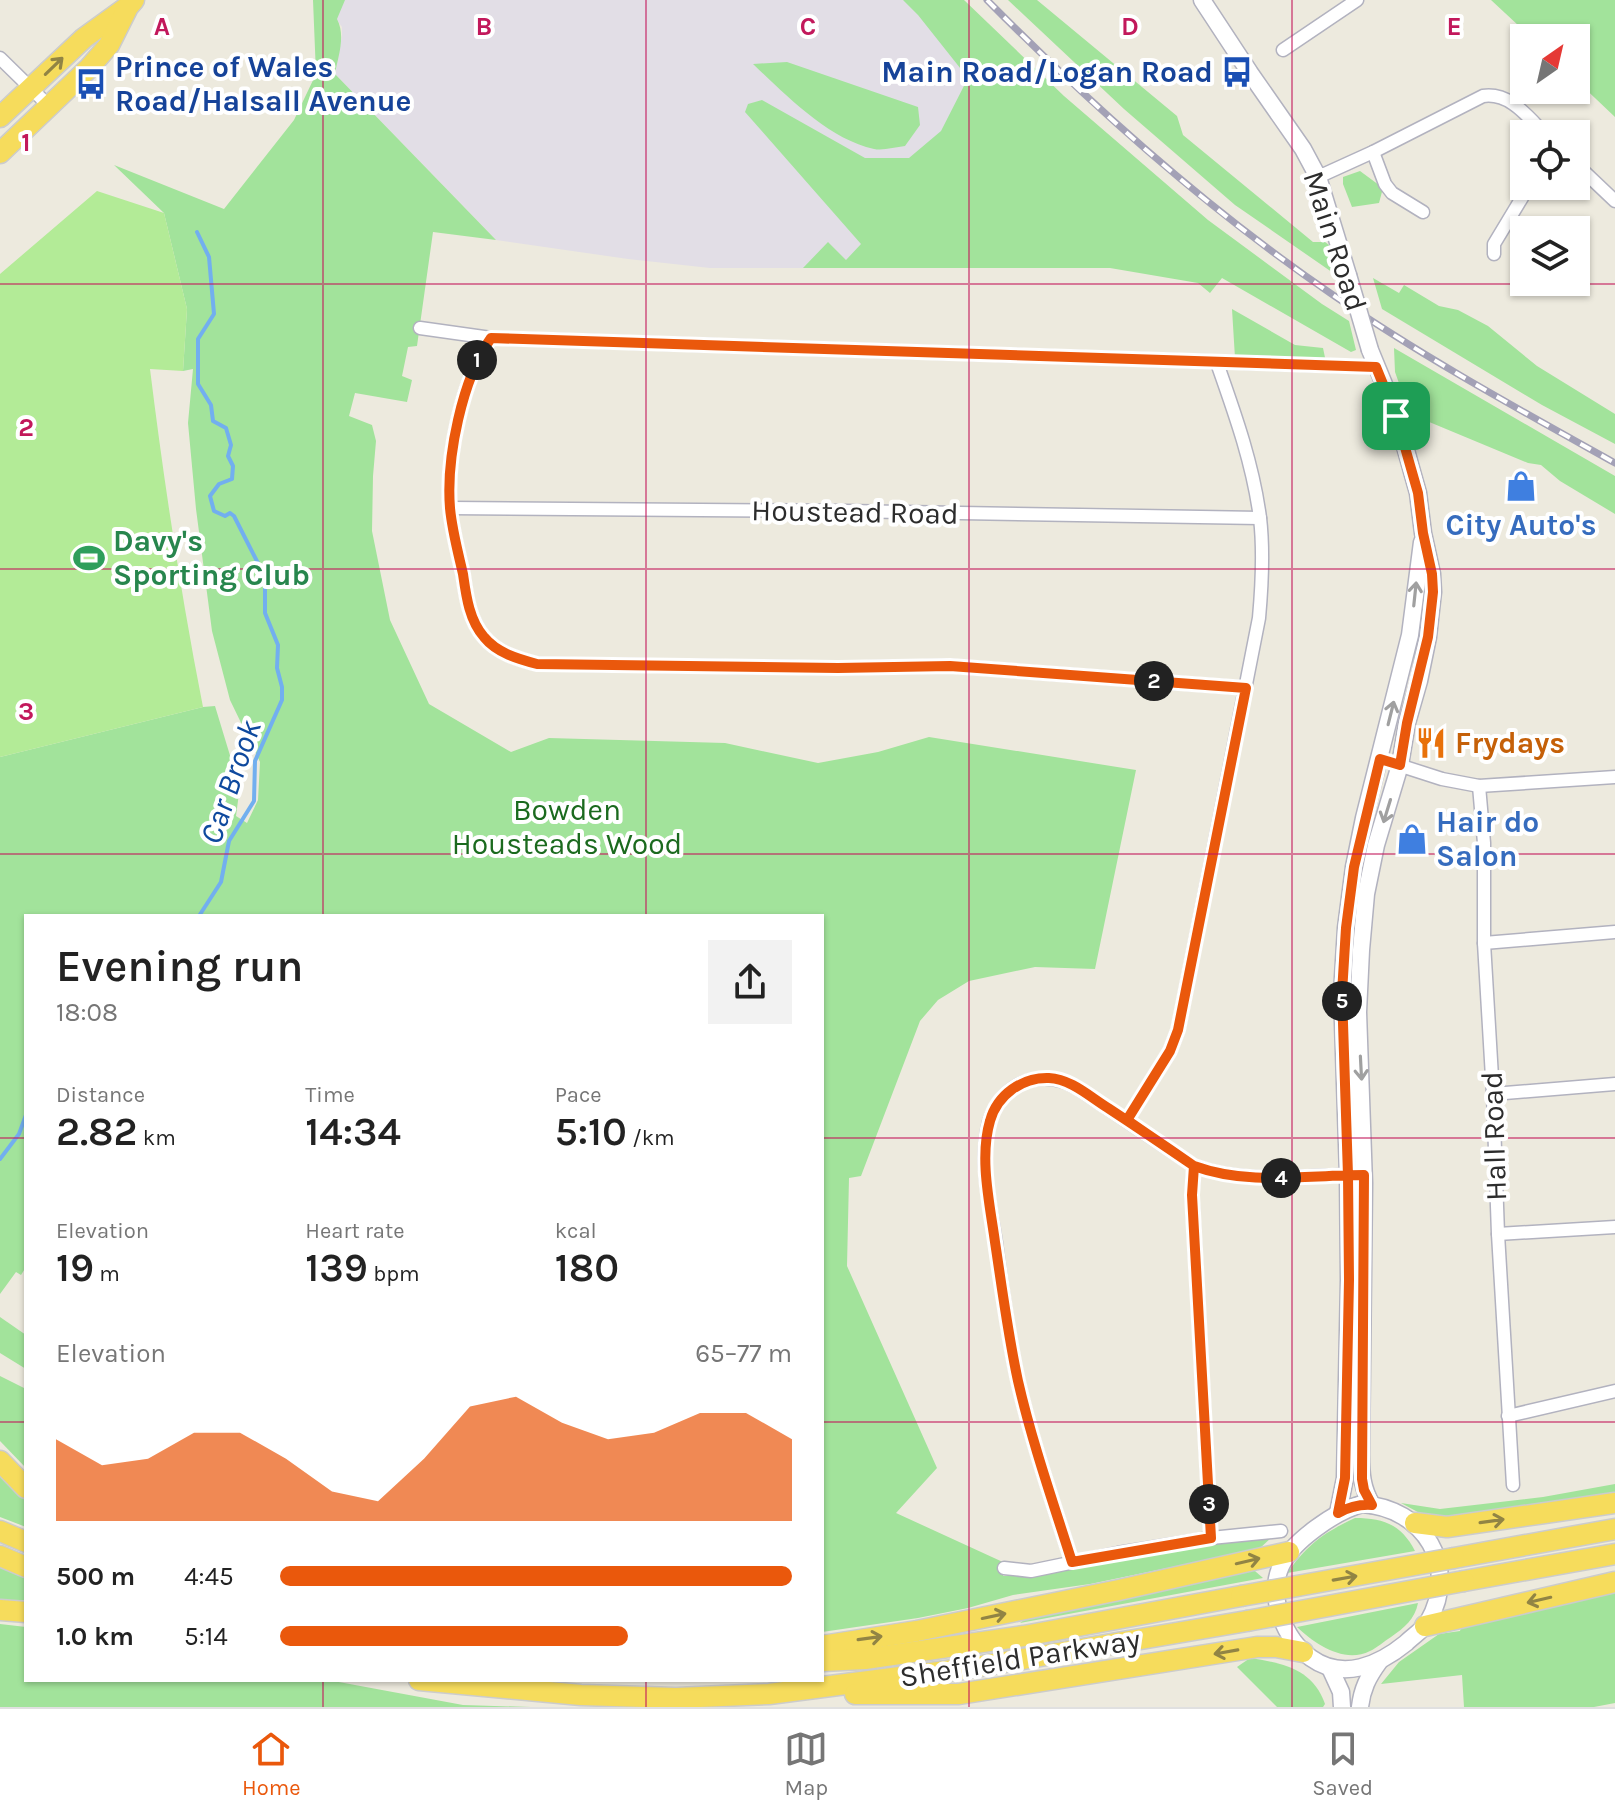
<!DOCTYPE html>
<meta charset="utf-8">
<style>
body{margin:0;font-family:Karla,sans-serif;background:#f2f2f2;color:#222;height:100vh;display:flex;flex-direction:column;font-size:30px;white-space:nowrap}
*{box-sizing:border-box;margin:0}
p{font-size:26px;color:#767676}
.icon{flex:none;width:44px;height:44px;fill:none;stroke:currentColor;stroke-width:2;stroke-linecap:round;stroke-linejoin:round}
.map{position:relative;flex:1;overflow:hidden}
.drawer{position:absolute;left:24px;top:914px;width:800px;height:768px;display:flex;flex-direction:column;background:#fff;border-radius:0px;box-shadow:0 2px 6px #0004}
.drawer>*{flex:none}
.needle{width:52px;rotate:34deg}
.buttons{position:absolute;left:1510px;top:24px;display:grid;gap:16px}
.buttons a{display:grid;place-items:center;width:80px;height:80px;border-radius:0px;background:#fff;box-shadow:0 2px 6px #0004;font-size:40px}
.pin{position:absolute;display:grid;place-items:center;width:68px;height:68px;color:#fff;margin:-34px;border-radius:16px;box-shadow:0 4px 12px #0006}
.km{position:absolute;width:40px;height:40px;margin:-20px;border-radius:50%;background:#222;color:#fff;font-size:22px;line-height:40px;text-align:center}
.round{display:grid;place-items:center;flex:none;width:84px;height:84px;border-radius:0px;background:#f2f2f2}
.overview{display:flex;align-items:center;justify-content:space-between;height:136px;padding:0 32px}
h1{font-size:44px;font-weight:600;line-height:60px}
.stats{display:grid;grid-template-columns:repeat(3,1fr);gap:12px;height:136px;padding:8px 32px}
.stats div{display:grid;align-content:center}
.stats b{font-size:40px;font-weight:600}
.stats small{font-size:22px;font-weight:400}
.stats p{font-size:22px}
.chart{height:224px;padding:16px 32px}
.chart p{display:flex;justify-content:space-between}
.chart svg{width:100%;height:144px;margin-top:8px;fill:#ea580c;opacity:.7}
ul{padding:0 32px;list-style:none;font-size:26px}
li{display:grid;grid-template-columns:128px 96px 1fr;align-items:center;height:60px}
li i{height:20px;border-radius:10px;background:#ea580c}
.tab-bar{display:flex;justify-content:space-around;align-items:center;height:112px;border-top:2px solid #e0e0e0;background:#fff;font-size:22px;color:#767676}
.tab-bar a{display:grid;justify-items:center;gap:4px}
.tab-bar .active{color:#ea580c}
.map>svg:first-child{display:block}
</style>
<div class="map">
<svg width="1615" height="1707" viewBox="0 0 1615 1707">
<rect width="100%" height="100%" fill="#edeade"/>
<polygon fill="#e2dee6" points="341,0 940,0 1110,268 710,268 628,259 496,240 335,74 342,36 342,27 336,19"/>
<g fill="#a2e39b">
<path d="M313 0H345L337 19C346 36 338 56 335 74L496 240 433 232 417 346 408 347 402 376 412 380 407 402 355 393 349 416 372 425 376 441 373 476 372 531 390 620 429 704 511 752 549 738 725 743 818 763 878 752 929 737 1136 770 1095 969 1035 967 969 981 938 1000 920 1021 861 1176 849 1178 847 1266 937 1468 896 1513 1005 1563 1003 1576 1039 1575 1113 1559 1221 1542 1273 1536 1259 1549 1090 1584 1013 1595 968 1608 918 1618 822 1632V916H26V1267L21 1275 16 1272 0 1294V757L203 707 215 706 232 762 233 780 241 778 236 816 247 823 258 800 260 762 230 700 212 631 196 509 188 423 193 369 183 371 187 309 164 213 114 165 224 209 294 120 316 74Z"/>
<polygon points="903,0 964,0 1064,96 1208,220 1322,304 1349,321 1356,350 1351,352 1222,278 1210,293 1198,283 1110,268 803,268 828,242 846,260 861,244 745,112 748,104 762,100 865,158 909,158 941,131 968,78 918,15"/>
<polygon points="1008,0 1037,0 1177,116 1183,135 1313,242 1325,242 1329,245 1339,277 1235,205 1124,109"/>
<polygon points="1491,0 1615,0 1615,117 1576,80 1576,38 1532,38"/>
<path d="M787 62 918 107 920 125 905 146C895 147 883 151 874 149 828 139 786 95 753 64Z"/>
<polygon points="1360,171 1383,188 1379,203 1352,207 1343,184 1343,177"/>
<polygon points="1373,278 1399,293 1404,285 1439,306 1458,310 1488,326 1537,366 1615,414 1615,444 1542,405 1382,309"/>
<polygon points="1232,309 1295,345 1323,348 1327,367 1235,358"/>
<polygon points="1394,348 1615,476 1615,514 1560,481 1541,465 1528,463 1410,414 1395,372"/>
<polygon points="0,1317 26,1335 26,1369 0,1353"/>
<polygon points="0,1376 26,1389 26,1468 0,1441"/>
<polygon points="0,1473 26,1501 26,1527 0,1517"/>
<polygon points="1615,1484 1615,1495 1482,1514 1427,1517 1401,1503 1440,1509 1543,1497"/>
<path d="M1355 1518C1383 1518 1401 1524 1415 1551L1287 1573C1308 1544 1323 1533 1355 1518Z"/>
<polygon points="1248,1565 1263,1578 1020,1623 1034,1612"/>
<polygon points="0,1567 26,1579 26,1600 0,1600"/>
<polygon points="1615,1587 1615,1703 1594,1707 1464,1707 1462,1675 1381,1684 1399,1662 1439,1634 1460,1631 1462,1624"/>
<path d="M1418 1603C1415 1619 1404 1628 1391 1637 1384 1641 1377 1648 1370 1651 1344 1664 1315 1644 1297 1627Z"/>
<polygon points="0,1624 26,1627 26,1680 328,1680 463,1705 531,1707 0,1707"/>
<path d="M1250 1658C1283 1663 1313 1669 1325 1704L1323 1707H1277L1237 1667Z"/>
</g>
<path fill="#b3eb97" d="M97 191 164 213 187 309 183 371 150 369C164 482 181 595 203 707L0 757V274Z"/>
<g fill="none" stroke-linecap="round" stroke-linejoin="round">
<g stroke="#72afef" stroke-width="4">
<polyline points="197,232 209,257 214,314 198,339 198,384 211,405 213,421 226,428 231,445 228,456 233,466 232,479 219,484 210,496 214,511 225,516 230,513 234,516 265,577 265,613 278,645 277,668 282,687 282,700 255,761 254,801 229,841 221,882 199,916"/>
<polyline points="0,1159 19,1134 26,1115"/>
</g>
<defs>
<g id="minor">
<polyline points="1283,50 1357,0"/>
<polyline points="0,58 49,106"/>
<polyline points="1373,152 1385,184 1392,193 1423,212"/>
<polyline points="1576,164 1615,201"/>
<path d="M1318 177 1373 152 1483 96C1510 92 1528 117 1545 134"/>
<polyline points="1494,254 1494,244 1529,186"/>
<polyline points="420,328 491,338 1376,367"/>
<path d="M491 338C462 378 446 458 450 508 452 530 458 552 463 574 466 595 469 620 484 637 497 653 518 659 537 664L838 668 950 666 1246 688"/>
<polyline points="450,508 845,511 1260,518"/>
<polyline points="1380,759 1442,779 1479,786 1615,777"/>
<polyline points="1479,786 1484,843 1484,943 1493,1094 1498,1234 1513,1485"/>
<polyline points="1484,943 1615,932"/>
<polyline points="1493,1094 1615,1084"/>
<path d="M1127 1120 1170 1051 1178 1030 1259 618C1262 585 1264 552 1260 518 1253 464 1235 414 1217 363"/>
<polyline points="1194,1166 1192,1195 1211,1538"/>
<polyline points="1498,1234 1615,1227"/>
<polyline points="1508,1416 1615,1391"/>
<path d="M1072 1562C1053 1502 1032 1442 1018 1381 1008 1336 1002 1289 996 1243 990 1205 979 1161 989 1122 994 1107 1004 1093 1018 1085 1038 1075 1057 1077 1076 1087L1194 1166C1247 1185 1301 1175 1356 1175"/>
<polyline points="1004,1568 1031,1571 1118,1553 1211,1538 1281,1531"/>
</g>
<g id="secondary">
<polyline points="1202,0 1250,73 1303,149 1318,177 1348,275"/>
<path d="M1370 350 1395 411 1418 493 1423 533 1432 574 1433 592 1428 637 1419 681 1407 723 1400 765 1376 845 1366 894 1361 950 1358 1012 1364 1183 1361 1455C1361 1474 1362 1488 1372 1505"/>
<path d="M1362 1504C1424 1508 1460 1566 1428 1622 1423 1630 1413 1636 1406 1643 1379 1665 1343 1681 1311 1658 1285 1640 1267 1597 1281 1566 1292 1541 1336 1511 1362 1504Z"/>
<polyline points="1338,1513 1345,1478 1349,1280 1348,1175 1342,993 1346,928 1354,867 1364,818 1410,635 1422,542"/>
<polyline points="1330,1668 1341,1692 1342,1707"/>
<path d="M1360 1707C1362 1689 1368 1677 1379 1662"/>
</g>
<g id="trunk">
<polyline points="0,117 84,38 127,7"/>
<polyline points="0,153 89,68 109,45 128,7 134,0"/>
<polyline points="0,1461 26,1488"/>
<polyline points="1415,1523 1447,1527 1615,1503"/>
<polyline points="0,1531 26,1542"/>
<polyline points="0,1556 26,1567"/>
<polyline points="1454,1558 1615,1529"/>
<polyline points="1464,1581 1615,1554"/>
<polyline points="0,1610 26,1612"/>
<polyline points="1425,1626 1615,1582"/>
<polyline points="822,1646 917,1631 1119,1590 1289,1552"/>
<polyline points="822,1661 865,1659 1024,1636 1241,1596"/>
<polyline points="419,1680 581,1695 676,1698 769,1694 969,1668 1247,1621"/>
<polyline points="855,1694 959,1694 1257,1647 1276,1647 1303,1652"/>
</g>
</defs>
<use href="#minor" stroke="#b2b2bf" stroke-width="15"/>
<use href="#secondary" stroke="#b2b2bf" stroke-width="19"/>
<use href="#trunk" stroke="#ccc" stroke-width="23"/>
<use href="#minor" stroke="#fff" stroke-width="12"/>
<use href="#secondary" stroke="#fff" stroke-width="16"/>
<use href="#trunk" stroke="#f6dc5c" stroke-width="20"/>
<defs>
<path id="rail" d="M987 0C1094 108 1207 209 1333 295 1423 357 1520 410 1615 463"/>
</defs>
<use href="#rail" stroke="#a3a1b6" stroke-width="7"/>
<use href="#rail" stroke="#fff" stroke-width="4" stroke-dasharray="12" stroke-linecap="butt"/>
<defs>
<polyline id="secondary-bridge" points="1348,275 1370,350"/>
<g id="trunk-bridge">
<polyline points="1241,1596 1454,1558"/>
<polyline points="1247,1621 1464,1581"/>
</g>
</defs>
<use href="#secondary-bridge" stroke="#b2b2bf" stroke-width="19" stroke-linecap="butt"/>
<use href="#trunk-bridge" stroke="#ccc" stroke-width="23" stroke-linecap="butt"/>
<use href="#secondary-bridge" stroke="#fff" stroke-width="16"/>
<use href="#trunk-bridge" stroke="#f6dc5c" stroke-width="20"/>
</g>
<defs><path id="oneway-shaft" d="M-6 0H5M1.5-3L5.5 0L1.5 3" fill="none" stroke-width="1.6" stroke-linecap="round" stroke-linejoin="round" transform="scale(2)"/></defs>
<g stroke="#918444">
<use href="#oneway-shaft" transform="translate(54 66) rotate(-44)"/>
<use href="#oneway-shaft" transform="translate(1492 1521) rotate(-8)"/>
<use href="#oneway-shaft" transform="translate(1248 1561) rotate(-13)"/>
<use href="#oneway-shaft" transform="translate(1345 1578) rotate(-10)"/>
<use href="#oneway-shaft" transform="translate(1539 1600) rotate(167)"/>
<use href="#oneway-shaft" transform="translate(994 1616) rotate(-12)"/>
<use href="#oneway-shaft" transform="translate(870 1638) rotate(-8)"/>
<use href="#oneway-shaft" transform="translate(1226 1652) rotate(170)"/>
</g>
<g stroke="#a0a0a0">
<use href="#oneway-shaft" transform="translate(1415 594) rotate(-84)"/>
<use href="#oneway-shaft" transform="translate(1391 713) rotate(-76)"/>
<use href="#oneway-shaft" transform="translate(1387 811) rotate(107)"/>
<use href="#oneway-shaft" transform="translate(1361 1068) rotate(87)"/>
</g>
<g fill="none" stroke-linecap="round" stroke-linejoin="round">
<defs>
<path id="route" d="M1396 416 1376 367 491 338C462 379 446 458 450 508 452 530 458 552 463 574 466 595 469 620 484 637 497 653 518 659 537 664L838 668 950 666 1246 688 1178 1030 1170 1051 1127 1120 1194 1166 1192 1195 1211 1538 1072 1562C1053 1502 1032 1442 1018 1381 1008 1335 1002 1288 995 1242 990 1205 979 1158 990 1121 997 1095 1022 1077 1049 1078 1071 1079 1090 1097 1108 1108 1137 1127 1165 1146 1194 1166 1249 1186 1306 1175 1364 1175L1362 1479 1364 1490 1372 1505C1359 1504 1349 1507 1338 1513L1345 1478 1349 1280 1348 1175 1342 993 1346 928 1354 867 1380 759 1400 765 1407 723 1428 637 1433 592 1432 574 1423 533 1418 493 1396 416"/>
</defs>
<use href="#route" stroke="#fff" stroke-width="16"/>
<use href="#route" stroke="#ea580c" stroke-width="10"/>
</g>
<path fill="none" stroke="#c2185b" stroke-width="2" stroke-opacity="0.55" d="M323 0V916M646 0V916M969 0V1707M1292 0V1707M0 284H1615M0 569H1615M0 854H1615M0 1138H26M822 1138H1615M0 1422H26M822 1422H1615M323 1680V1707M646 1680V1707"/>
<defs>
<symbol id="bus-bare" viewBox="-9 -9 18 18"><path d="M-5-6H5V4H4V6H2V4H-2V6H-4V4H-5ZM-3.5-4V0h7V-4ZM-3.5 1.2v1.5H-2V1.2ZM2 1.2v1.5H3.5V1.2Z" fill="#1a4fb4" stroke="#fff" stroke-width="2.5" paint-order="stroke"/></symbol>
<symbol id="shop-bare" viewBox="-9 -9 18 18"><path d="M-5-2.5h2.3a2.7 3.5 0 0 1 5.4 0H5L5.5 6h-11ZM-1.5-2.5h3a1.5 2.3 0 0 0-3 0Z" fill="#3f7fe0" stroke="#fff" stroke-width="2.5" paint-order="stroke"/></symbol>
<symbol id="stadium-bare" viewBox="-9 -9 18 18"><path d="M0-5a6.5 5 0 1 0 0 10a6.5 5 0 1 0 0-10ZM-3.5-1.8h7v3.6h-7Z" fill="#2e9e5b" stroke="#fff" stroke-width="2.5" paint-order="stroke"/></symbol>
<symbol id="restaurant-bare" viewBox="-9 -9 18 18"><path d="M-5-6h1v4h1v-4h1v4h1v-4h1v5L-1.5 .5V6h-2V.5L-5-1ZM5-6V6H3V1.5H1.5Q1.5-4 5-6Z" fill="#e8710a" stroke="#fff" stroke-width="2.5" paint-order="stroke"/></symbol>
</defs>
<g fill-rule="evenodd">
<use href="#bus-bare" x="1215" y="50" width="44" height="44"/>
<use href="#bus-bare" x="69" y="62" width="44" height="44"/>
<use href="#shop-bare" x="1499" y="464" width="44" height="44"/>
<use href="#stadium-bare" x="67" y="536" width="44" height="44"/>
<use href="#restaurant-bare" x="1409" y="721" width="44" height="44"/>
<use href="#shop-bare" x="1390" y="817" width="44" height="44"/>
</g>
<g text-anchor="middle" stroke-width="8" stroke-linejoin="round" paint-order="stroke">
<g font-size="30" font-weight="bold" fill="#164399" stroke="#fff" text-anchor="start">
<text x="115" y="77">Prince of Wales<tspan x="115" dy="34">Road/Halsall Avenue</tspan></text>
<text x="1213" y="82" text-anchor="end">Main Road/Logan Road</text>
</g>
<g font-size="30" fill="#2c2c2c" stroke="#fff">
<text transform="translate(1335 241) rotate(72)" y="10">Main Road</text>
<text transform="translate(855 512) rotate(1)" y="10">Houstead Road</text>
<text transform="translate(1494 1136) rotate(-92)" y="10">Hall Road</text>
<text transform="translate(1020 1658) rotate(-9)" y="10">Sheffield Parkway</text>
</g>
<g font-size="30" font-weight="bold" fill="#366cbe" stroke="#fff">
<text x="1521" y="535">City Auto's</text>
<text x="1436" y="832" text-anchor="start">Hair do<tspan x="1436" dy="34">Salon</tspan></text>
</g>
<g font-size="30" font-weight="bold" fill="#27864d" stroke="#fff" text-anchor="start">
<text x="113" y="551">Davy's<tspan x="113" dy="34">Sporting Club</tspan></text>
</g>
<g font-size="30" font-weight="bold" fill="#c56008" stroke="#fff" text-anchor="start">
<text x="1455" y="753">Frydays</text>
</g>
<g font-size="30" fill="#1b6a1e" stroke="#fff">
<text x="567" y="820">Bowden<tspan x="567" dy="34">Housteads Wood</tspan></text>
</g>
<g font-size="32" font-style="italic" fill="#0e499e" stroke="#fff">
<text transform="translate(230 782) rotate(-71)" y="11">Car Brook</text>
</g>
</g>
<g font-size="26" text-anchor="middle" font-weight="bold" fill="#c2185b" stroke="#fff" stroke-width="8" stroke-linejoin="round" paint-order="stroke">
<text x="162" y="35">A</text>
<text x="484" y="35">B</text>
<text x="808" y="35">C</text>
<text x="1130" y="35">D</text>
<text x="1454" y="35">E</text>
<text x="26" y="151">1</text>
<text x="26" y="436">2</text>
<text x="26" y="720">3</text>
</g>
</svg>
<div class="buttons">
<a><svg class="needle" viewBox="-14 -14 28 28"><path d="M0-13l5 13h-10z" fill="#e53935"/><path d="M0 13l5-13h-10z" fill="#767676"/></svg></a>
<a><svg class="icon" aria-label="locate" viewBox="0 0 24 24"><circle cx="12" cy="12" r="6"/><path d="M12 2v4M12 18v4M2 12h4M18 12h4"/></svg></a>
<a><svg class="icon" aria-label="layers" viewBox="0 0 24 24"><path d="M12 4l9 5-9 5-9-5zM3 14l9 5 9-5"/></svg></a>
</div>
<div class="pin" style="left:1396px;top:416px;background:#1e9e55"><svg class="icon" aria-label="arrive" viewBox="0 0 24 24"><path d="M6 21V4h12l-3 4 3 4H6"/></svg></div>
<b class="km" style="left:477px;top:360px">1</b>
<b class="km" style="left:1154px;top:681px">2</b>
<b class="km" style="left:1209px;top:1504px">3</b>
<b class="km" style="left:1281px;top:1178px">4</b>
<b class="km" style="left:1342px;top:1001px">5</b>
<section class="drawer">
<div class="overview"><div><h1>Evening run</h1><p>18:08</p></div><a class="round"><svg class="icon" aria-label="share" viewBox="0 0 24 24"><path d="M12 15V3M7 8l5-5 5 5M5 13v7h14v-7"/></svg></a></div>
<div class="stats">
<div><p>Distance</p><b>2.82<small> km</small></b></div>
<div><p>Time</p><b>14:34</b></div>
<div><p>Pace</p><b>5:10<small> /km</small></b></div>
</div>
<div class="stats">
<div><p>Elevation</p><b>19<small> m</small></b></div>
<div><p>Heart rate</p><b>139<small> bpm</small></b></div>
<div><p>kcal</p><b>180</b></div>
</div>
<div class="chart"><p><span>Elevation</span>65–77 m</p>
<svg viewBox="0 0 160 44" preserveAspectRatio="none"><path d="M0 44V19L10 27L20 25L30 17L40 17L50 25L60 35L70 38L80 25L90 9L100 6L110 14L120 19L130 17L140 11L150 11L160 19V44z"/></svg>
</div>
<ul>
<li><b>500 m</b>4:45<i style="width:100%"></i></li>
<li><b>1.0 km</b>5:14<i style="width:68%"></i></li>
</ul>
</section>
</div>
<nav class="tab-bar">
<a class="active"><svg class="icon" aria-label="home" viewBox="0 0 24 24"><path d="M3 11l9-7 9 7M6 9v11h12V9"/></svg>Home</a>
<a><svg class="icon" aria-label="map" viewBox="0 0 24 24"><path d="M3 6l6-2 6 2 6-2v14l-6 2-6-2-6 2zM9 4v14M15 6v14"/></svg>Map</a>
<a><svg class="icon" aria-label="saved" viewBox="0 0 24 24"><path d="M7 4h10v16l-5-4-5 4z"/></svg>Saved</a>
</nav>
